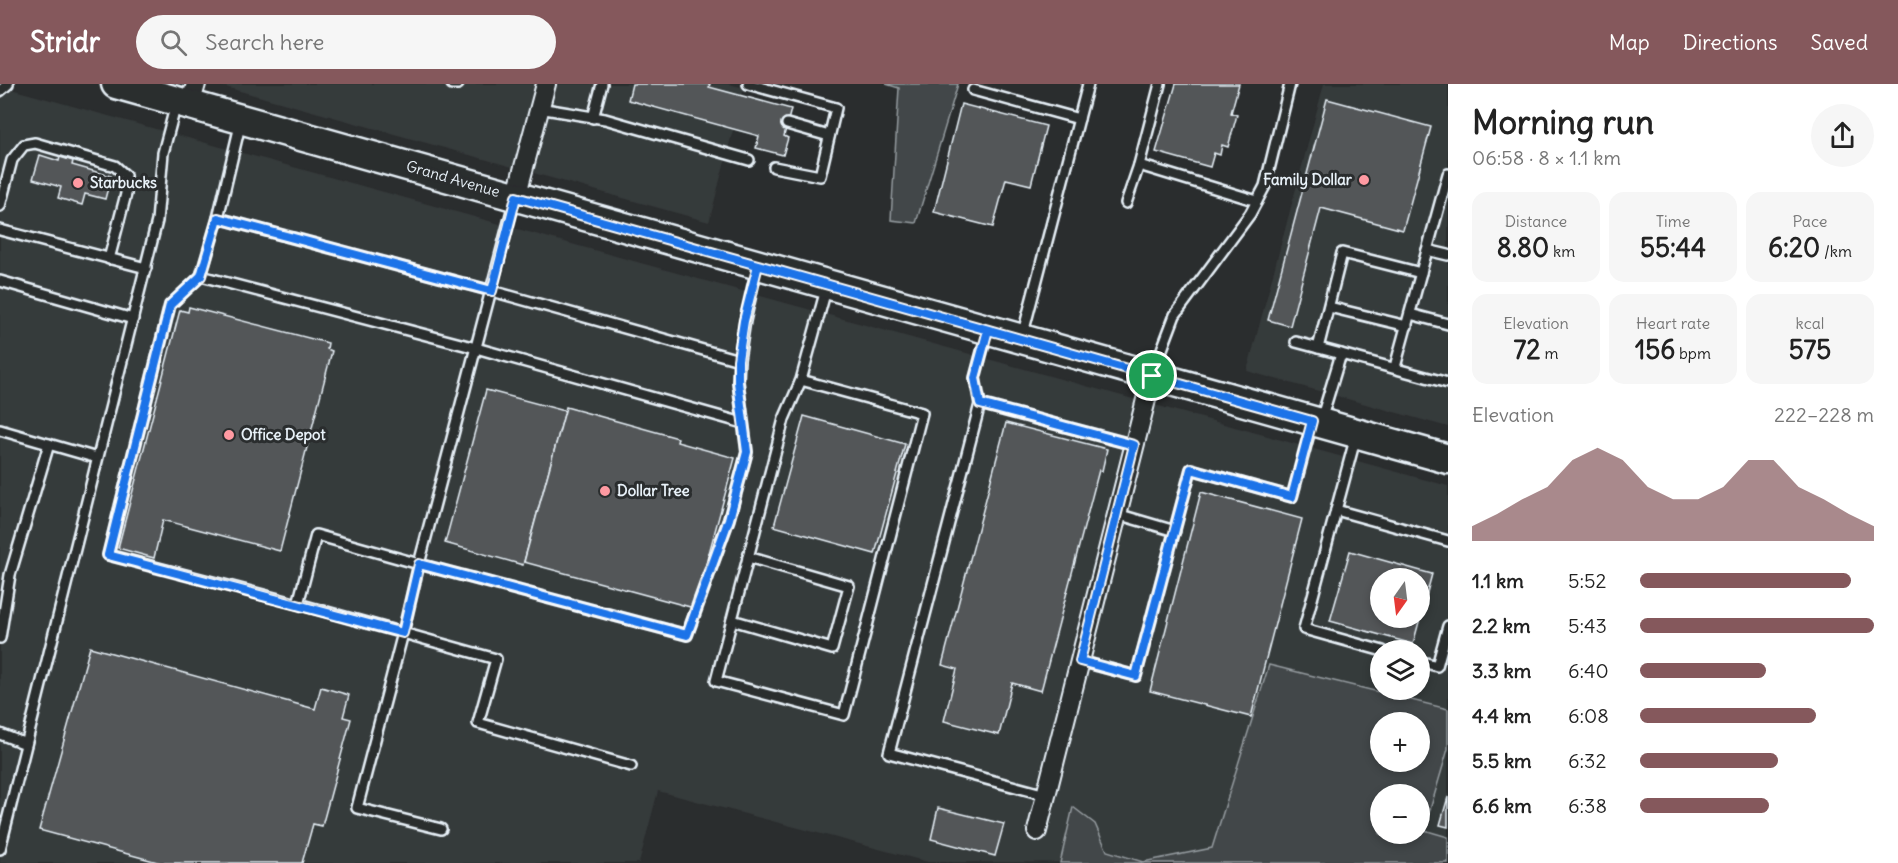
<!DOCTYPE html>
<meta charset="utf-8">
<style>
body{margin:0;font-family:Delius,sans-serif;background:#f6f6f6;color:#222;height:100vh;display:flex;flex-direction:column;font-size:22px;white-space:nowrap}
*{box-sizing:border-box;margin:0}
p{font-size:20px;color:#767676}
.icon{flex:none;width:33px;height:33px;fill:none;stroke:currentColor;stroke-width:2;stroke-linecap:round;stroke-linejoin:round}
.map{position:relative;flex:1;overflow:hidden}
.drawer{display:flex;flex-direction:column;background:#fff;width:450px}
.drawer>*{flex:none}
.needle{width:39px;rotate:194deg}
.buttons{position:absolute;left:1370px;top:484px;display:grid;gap:12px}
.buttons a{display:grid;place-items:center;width:60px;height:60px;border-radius:50%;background:#fff;box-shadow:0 3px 9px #0003;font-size:30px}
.pin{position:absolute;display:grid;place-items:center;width:51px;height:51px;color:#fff;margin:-26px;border:3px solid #fff;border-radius:50%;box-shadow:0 2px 6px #0007}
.round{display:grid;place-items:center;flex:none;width:63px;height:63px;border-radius:32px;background:#f6f6f6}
.headline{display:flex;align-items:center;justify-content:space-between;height:102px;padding:0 24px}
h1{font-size:33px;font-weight:800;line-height:45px}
.stats{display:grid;grid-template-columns:repeat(3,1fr);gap:9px;height:102px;padding:6px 24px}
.stats div{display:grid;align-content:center;border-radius:15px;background:#f6f6f6;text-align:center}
.stats b{font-size:26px;font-weight:800}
.stats small{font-size:16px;font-weight:400}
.stats p{font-size:16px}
.chart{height:168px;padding:12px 24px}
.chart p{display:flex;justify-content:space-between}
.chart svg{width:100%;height:108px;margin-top:6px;fill:#85585c;opacity:.7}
ul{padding:0 24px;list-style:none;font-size:20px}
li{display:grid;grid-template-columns:96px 72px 1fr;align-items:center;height:45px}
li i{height:15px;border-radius:8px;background:#85585c}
header{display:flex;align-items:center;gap:36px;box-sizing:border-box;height:84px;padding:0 30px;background:#85585c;color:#fff}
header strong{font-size:28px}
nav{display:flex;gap:33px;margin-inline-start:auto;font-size:21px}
.search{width:420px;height:54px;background:#f6f6f6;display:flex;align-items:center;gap:15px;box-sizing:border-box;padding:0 21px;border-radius:33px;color:#767676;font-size:22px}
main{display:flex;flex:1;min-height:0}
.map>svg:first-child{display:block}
</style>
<header>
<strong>Stridr</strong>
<div class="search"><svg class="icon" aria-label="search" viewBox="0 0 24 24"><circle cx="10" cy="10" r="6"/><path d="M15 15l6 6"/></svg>Search here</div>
<nav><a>Map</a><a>Directions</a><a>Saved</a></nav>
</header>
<main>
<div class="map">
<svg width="1448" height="779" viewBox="0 0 1448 779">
<rect width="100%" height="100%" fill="#2a2d2e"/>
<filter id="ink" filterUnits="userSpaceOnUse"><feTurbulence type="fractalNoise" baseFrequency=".0167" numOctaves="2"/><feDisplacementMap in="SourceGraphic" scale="12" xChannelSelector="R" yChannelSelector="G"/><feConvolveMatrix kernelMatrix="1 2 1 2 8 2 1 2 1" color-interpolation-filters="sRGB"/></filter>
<g filter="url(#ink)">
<g fill="#363a3b" fill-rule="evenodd">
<polygon points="215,0 728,0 744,4 709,138"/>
<polygon points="1324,0 1448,0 1448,343 1247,287"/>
<path d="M0 2 1448 402V779L928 778 658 707 639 779H0ZM1380 495H1419V534H1380ZM1380 567H1419V606H1380ZM1380 639H1419V678H1380ZM1380 711H1419V750H1380Z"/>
</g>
<g fill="#424648" stroke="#959ca0" stroke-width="1.5" fill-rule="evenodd">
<polygon points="886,0 958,0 916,139 891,136 899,4"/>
<path d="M1269 581 1448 625V665L1424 746 1448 753V779H1060L1073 723 1095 740 1107 767 1143 778 1212 764ZM1380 639H1419V678H1380ZM1380 711H1419V750H1380Z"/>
</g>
<g fill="#535759" stroke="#e8f1f8" stroke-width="1.5" fill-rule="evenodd">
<polygon points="632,0 710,0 709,3 791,25 784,52 788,54 783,71 756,64 759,52 628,16"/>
<polygon points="1176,0 1239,0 1231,29 1237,31 1228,63 1222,61 1220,71 1214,69 1210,83 1156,68"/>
<polygon points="1327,15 1431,43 1403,146 1321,124 1290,242 1268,236"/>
<polygon points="961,20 1046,42 1031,101 1006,95 993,143 934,128"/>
<polygon points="40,71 59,77 60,73 73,77 72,81 111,92 105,115 85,110 82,121 58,114 61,103 33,95"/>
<polygon points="189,223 328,259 327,265 332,267 280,467 163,436 154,474 118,464 180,226 188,228"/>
<polygon points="486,306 565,327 523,481 445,459"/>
<polygon points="566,323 678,354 677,358 735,374 694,524 524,478"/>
<polygon points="804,332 905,360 875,470 774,442"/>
<polygon points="1006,339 1107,365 1102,387 1099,386 1041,607 1012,599 999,651 944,637 957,585 942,581"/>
<polygon points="1201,408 1302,435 1251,633 1150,607"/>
<path d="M1350 467 1432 490 1413 560 1330 537ZM1380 495H1419V534H1380Z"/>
<polygon points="90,563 315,625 321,603 349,611 343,633 351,635 322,742 313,740 302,779 161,779 39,746"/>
<polygon points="1448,713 1448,743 1440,741"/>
<polygon points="938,724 1004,740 995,772 931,755"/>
</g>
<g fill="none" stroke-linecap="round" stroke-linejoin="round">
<defs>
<g id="lane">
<polyline points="452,0 458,0"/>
<polyline points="748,0 836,24 820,92 774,83"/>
<polyline points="973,6 1079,35"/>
<polyline points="0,7 8,0"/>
<polyline points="539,24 605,35 749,76"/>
<polyline points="593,34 602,0"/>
<polyline points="241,37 218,134 492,207 739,276"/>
<polyline points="787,40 829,52"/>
<polyline points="1139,81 1257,117"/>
<polyline points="515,115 419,480 687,551 729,435 747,368 738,298 739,276 745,237 757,184"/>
<polyline points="1126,119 1139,81 1160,0"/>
<polyline points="0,122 12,76 24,61 35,59 115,82 125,91 126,110 109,175"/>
<polyline points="218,134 201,192 476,264 743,339"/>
<polyline points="0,146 146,184"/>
<polyline points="1427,166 1448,171"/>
<polyline points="201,192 170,221 108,471 298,520 316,451 419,480 403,549 298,520"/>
<polyline points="0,197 133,235"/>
<polyline points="1329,223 1407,242"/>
<polyline points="1410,230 1448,240"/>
<polyline points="1022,253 1088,0"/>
<polyline points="1296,258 1341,270"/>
<polyline points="1318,264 1342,169 1421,189"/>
<polyline points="1395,283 1448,90"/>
<polyline points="1153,289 1175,231 1250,130 1265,102 1290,0"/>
<polyline points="801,296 784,335 716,597 844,631 922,329 801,296 827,202"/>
<polyline points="980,320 975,294 987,249"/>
<polyline points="1321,336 1341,270 1448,299"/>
<polyline points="0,346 97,374"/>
<polyline points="1356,352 1304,545 1383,567"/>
<polyline points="1336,426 1448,457"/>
<polyline points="1117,430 1175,447"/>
<polyline points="732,536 832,565 849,502 748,473"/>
<polyline points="0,554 10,491 49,360"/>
<polyline points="1080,577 1136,592 1191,385 1292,413 1312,339"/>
<polyline points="1419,577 1437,582 1448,542"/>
<polyline points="0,650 26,660"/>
<polyline points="1046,711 889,669 980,320 1134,361"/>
<polyline points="441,745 357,724 403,549 496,575 478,639 631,682"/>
<polyline points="0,765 157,137 163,69 176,20"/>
</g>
<g id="street">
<polyline points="190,21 196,0"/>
<polyline points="516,113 546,0"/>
<polyline points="1037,747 1152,292"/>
</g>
<polyline id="primary" points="116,0 1448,375"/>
</defs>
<use href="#lane" stroke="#e8f1f8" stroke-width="14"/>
<use href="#street" stroke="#e8f1f8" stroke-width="22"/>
<use href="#primary" stroke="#e8f1f8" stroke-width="33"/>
<use href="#lane" stroke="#2a2d2e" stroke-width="9"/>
<use href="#street" stroke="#2a2d2e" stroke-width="18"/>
<use href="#primary" stroke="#2a2d2e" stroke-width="28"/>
</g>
</g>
<g fill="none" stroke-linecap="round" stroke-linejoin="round" filter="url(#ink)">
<defs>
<polyline id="route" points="1152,292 516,113 492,207 218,134 201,192 170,221 108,471 403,549 419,480 687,551 729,435 747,368 738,298 738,276 744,237 758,181 988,246 975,294 980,320 1134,361 1080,577 1136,592 1191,385 1292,413 1312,337 1152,292"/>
</defs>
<use href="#route" stroke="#fff" stroke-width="12"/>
<use href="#route" stroke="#1a73e8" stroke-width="8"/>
</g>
<g fill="#ff9aa2" stroke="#2a2d2e" stroke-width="2">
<circle cx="1364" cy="96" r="6"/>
<circle cx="78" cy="99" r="6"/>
<circle cx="229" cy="351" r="6"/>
<circle cx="605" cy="407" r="6"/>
</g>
<g text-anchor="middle" stroke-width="6" stroke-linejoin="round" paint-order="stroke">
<g font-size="15" fill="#e8f1f8" stroke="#2a2d2e">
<text transform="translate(453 95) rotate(16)" y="5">Grand Avenue</text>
</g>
<g font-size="15" font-weight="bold" fill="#e8f1f8" stroke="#2a2d2e" text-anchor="start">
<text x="1352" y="101" text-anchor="end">Family Dollar</text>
<text x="90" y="104">Starbucks</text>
<text x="241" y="356">Office Depot</text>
<text x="617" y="412">Dollar Tree</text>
</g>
</g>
</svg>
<div class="buttons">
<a><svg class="needle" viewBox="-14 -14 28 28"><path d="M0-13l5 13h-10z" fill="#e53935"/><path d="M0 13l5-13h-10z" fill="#767676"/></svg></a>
<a><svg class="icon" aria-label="layers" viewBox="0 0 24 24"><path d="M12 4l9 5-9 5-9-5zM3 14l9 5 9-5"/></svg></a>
<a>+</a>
<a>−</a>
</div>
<div class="pin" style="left:1152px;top:292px;background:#1e9e55"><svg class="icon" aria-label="arrive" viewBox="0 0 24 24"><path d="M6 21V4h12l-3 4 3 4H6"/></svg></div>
</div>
<section class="drawer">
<div class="headline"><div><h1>Morning run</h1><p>06:58 · 8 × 1.1 km</p></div><a class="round"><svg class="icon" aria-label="share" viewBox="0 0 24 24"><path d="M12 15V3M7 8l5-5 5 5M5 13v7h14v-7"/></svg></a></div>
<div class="stats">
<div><p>Distance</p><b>8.80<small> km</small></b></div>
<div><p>Time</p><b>55:44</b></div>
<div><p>Pace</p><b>6:20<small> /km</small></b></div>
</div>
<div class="stats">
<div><p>Elevation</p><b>72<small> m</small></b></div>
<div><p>Heart rate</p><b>156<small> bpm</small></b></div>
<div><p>kcal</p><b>575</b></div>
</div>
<div class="chart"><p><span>Elevation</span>222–228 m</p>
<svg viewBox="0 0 160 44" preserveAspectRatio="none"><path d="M0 44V38L10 33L20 27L30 22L40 11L50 6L60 11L70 22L80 27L90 27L100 22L110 11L120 11L130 22L140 27L150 33L160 38V44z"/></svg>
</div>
<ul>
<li><b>1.1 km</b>5:52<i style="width:90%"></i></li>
<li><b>2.2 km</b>5:43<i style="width:100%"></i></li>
<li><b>3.3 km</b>6:40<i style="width:54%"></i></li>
<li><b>4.4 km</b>6:08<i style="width:75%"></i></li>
<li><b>5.5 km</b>6:32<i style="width:59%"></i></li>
<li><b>6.6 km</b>6:38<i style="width:55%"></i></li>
</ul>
</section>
</main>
